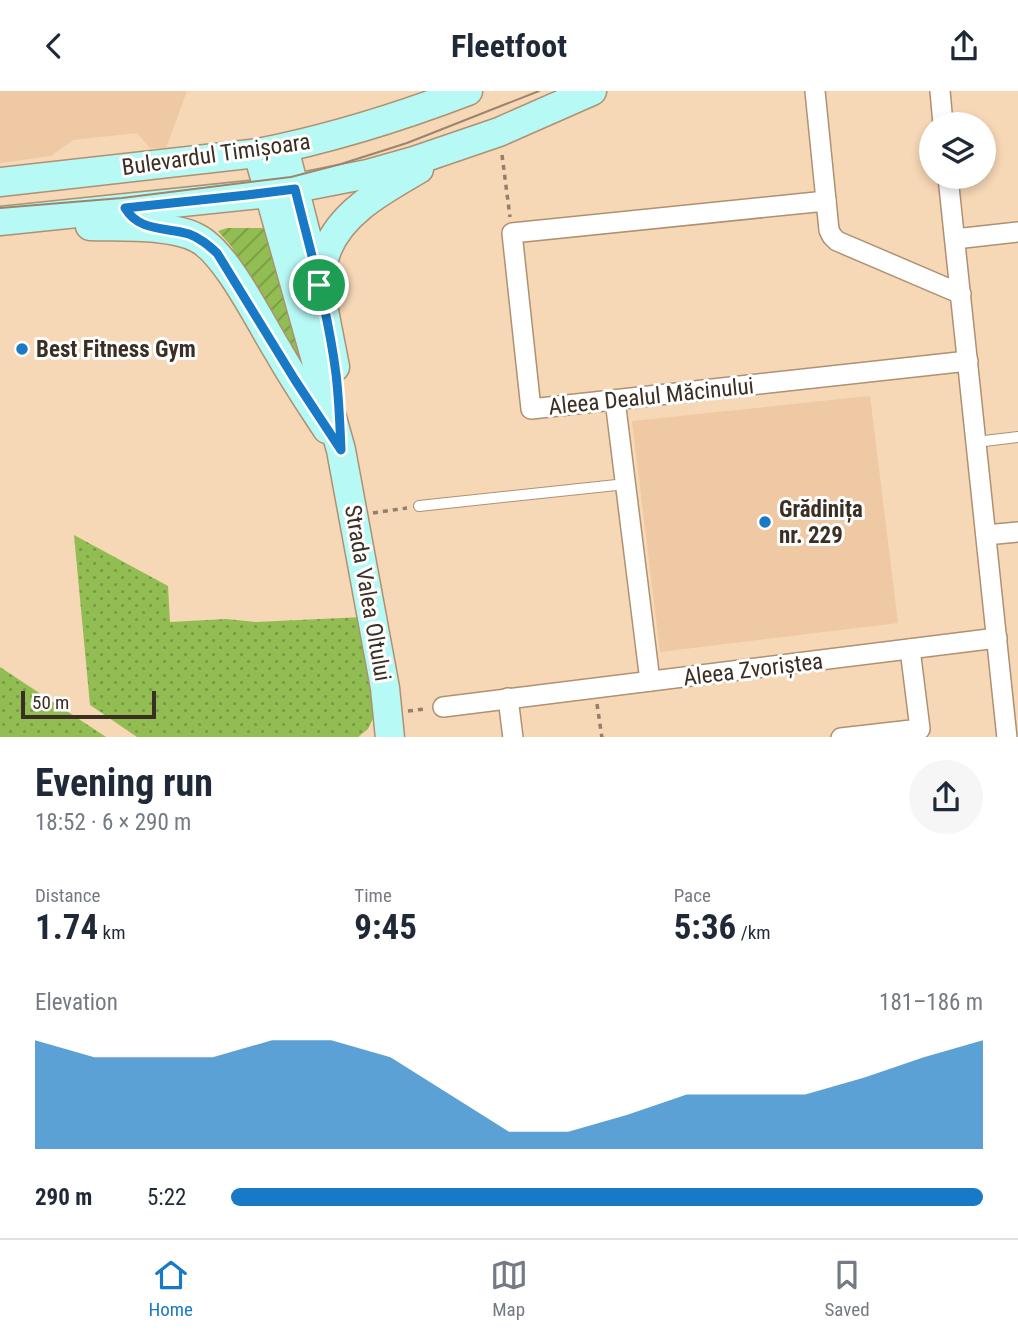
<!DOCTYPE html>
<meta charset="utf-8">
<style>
body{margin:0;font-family:"Roboto Condensed",sans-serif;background:#f6f6f7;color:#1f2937;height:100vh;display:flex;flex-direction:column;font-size:26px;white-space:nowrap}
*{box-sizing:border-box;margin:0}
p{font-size:23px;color:#747a83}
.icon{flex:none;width:38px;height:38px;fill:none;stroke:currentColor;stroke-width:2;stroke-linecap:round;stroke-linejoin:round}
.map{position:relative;height:646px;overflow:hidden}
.drawer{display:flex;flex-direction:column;background:#fff;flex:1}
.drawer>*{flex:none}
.tools{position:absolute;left:919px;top:21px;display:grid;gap:14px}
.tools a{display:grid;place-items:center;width:77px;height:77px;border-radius:50%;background:#fff;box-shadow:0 4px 10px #0003;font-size:35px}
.scale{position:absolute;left:21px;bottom:18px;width:135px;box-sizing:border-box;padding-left:7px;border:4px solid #3b2f23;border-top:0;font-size:19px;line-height:24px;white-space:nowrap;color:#3b2f23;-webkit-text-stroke:5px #fefefe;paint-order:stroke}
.pin{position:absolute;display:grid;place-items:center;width:60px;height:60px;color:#fff;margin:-30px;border:4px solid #fff;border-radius:50%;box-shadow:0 2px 7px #0007}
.round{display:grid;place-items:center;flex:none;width:74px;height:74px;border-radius:37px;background:#f6f6f7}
.headline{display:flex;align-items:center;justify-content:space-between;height:119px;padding:0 35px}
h1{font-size:38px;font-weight:700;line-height:52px}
.stats{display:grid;grid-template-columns:repeat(3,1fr);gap:10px;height:119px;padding:7px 35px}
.stats div{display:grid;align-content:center}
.stats b{font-size:35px;font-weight:700}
.stats small{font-size:19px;font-weight:400}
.stats p{font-size:19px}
.chart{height:196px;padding:14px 35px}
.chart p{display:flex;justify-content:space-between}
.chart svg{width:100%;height:126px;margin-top:7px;fill:#187ac6;opacity:.7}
ul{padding:0 35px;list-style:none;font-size:23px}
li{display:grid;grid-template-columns:112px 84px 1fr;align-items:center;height:52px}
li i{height:18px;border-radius:9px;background:#187ac6}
header{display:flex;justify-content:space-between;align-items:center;height:91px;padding:0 35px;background:#fff;font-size:32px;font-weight:700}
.tab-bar{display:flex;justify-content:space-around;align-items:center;height:98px;border-top:2px solid #e0e1e3;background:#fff;font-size:19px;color:#747a83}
.tab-bar a{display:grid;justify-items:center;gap:4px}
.tab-bar .current{color:#187ac6}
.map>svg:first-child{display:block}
</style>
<header><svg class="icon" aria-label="back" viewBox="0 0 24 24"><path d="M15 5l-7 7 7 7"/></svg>Fleetfoot<svg class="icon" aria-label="share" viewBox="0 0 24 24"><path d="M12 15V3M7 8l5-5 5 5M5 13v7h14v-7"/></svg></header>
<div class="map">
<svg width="1018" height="647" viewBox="0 0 1018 647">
<defs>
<pattern id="grass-dots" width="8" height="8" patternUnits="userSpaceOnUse" patternTransform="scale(1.75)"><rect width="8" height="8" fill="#91bd53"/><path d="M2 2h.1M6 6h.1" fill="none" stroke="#789a44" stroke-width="1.8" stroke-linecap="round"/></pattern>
<pattern id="garden-furrows" width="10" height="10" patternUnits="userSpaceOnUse" patternTransform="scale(1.75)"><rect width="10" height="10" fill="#91bd53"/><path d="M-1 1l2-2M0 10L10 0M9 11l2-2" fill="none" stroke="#789a44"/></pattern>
</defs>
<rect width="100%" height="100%" fill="#f6d7b6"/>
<g fill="#eec9a3">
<polygon points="0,0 187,0 166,57 150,57 137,42 73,49 51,65 0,72"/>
<polygon points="870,305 898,532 660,561 632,330"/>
</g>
<g fill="url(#grass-dots)">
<polygon points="74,444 168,495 170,531 226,528 256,531 363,526 377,619 368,638 357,647 137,646 90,614"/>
<polygon points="0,576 106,646 0,646"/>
</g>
<polygon fill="url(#garden-furrows)" points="227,137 265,137 303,270 300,271 231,155 218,140"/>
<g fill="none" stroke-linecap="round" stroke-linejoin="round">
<defs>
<g id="service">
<polyline points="976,351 1018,346"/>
<polyline points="419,415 626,393"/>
</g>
<g id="minor">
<polyline points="815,0 829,139 832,145 837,150 961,203"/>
<polyline points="940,0 943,33"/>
<polyline points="948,86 1007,647"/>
<polyline points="826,110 512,142 531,318 968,270"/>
<polyline points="955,148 1018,141"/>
<polyline points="615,309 650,590"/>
<polyline points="986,444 1018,441"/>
<polyline points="508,607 513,647"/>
<polyline points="443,616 997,547"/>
<polyline points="841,647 920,638 910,558"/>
</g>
<g id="secondary">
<polyline points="284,57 319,194 335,276"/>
<polyline points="258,62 341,359 385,597 390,647"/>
<path d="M0 91 258 62C330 48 400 26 468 0"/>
<polyline points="0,130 270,102 368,83 414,70 499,41 592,0"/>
<path d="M90 135C120 136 171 133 197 147 226 161 260 231 278 260 293 287 310 312 327 338"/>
<path d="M319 191C321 181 323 170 327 159 342 120 385 98 419 78"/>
</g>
</defs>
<use href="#service" stroke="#ae9173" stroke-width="12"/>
<use href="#minor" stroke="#ae9173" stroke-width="22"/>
<use href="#secondary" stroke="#ae9173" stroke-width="31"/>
<g stroke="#947f69" stroke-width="3.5" stroke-dasharray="5 5" stroke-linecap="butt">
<polyline points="502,64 510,126"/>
<polyline points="373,422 407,417"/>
<polyline points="597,613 602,647"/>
<polyline points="408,620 425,618"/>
</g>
<use href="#service" stroke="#fff" stroke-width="10"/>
<use href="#minor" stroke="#fff" stroke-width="19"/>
<use href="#secondary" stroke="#b7f9f5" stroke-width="28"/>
<polyline stroke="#9b856e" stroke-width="2" points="0,117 122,107 291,86 341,73 407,52 539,0"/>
</g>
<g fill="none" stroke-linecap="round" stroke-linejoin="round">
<defs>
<path id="route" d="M295 98C310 159 328 220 336 283 339 308 340 334 341 359L295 289 217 162C208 154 200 147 189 143 166 136 139 141 125 117L247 104Z"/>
</defs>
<use href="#route" stroke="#fff" stroke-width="14"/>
<use href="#route" stroke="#187ac6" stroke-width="9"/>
</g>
<g fill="#187ac6" stroke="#fefefe" stroke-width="2.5">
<circle cx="22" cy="258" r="7"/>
<circle cx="765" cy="431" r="7"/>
</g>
<g text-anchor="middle" stroke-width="6" stroke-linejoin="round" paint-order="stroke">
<g font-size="23" fill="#3b2f23" stroke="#fefefe">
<text transform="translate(216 63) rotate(-8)" y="8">Bulevardul Timișoara</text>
<text transform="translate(651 305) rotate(-6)" y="8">Aleea Dealul Măcinului</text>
<text transform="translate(368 502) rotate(80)" y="8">Strada Valea Oltului</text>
<text transform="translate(753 578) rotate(-7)" y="8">Aleea Zvoriștea</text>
</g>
<g font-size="23" font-weight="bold" fill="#3b2f23" stroke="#fefefe" text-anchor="start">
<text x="36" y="266">Best Fitness Gym</text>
<text x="779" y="426">Grădinița<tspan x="779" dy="26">nr. 229</tspan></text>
</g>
</g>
</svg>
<div class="tools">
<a><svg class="icon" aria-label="layers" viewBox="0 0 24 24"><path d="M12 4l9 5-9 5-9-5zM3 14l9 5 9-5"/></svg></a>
</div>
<div class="scale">50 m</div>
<div class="pin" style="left:319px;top:194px;background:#1e9e55"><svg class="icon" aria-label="arrive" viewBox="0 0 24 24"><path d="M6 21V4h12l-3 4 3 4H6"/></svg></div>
</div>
<section class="drawer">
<div class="headline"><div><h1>Evening run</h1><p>18:52 · 6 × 290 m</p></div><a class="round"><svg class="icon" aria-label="share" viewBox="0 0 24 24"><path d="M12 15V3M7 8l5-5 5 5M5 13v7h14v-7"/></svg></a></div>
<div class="stats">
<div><p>Distance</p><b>1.74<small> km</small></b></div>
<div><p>Time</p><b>9:45</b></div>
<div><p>Pace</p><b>5:36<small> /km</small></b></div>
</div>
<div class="chart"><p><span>Elevation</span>181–186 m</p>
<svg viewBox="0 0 160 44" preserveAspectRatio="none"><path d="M0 44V6L10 12L20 12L30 12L40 6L50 6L60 12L70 25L80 38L90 38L100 32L110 25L120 25L130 25L140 19L150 12L160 6V44z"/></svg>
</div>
<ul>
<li><b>290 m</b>5:22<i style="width:100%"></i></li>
</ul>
</section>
<nav class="tab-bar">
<a class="current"><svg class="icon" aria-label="home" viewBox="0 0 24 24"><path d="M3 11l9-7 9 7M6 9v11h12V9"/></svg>Home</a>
<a><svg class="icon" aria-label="map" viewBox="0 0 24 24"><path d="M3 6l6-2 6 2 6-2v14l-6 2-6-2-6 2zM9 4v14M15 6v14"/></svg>Map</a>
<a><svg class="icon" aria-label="saved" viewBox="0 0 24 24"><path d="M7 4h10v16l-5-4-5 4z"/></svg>Saved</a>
</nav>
